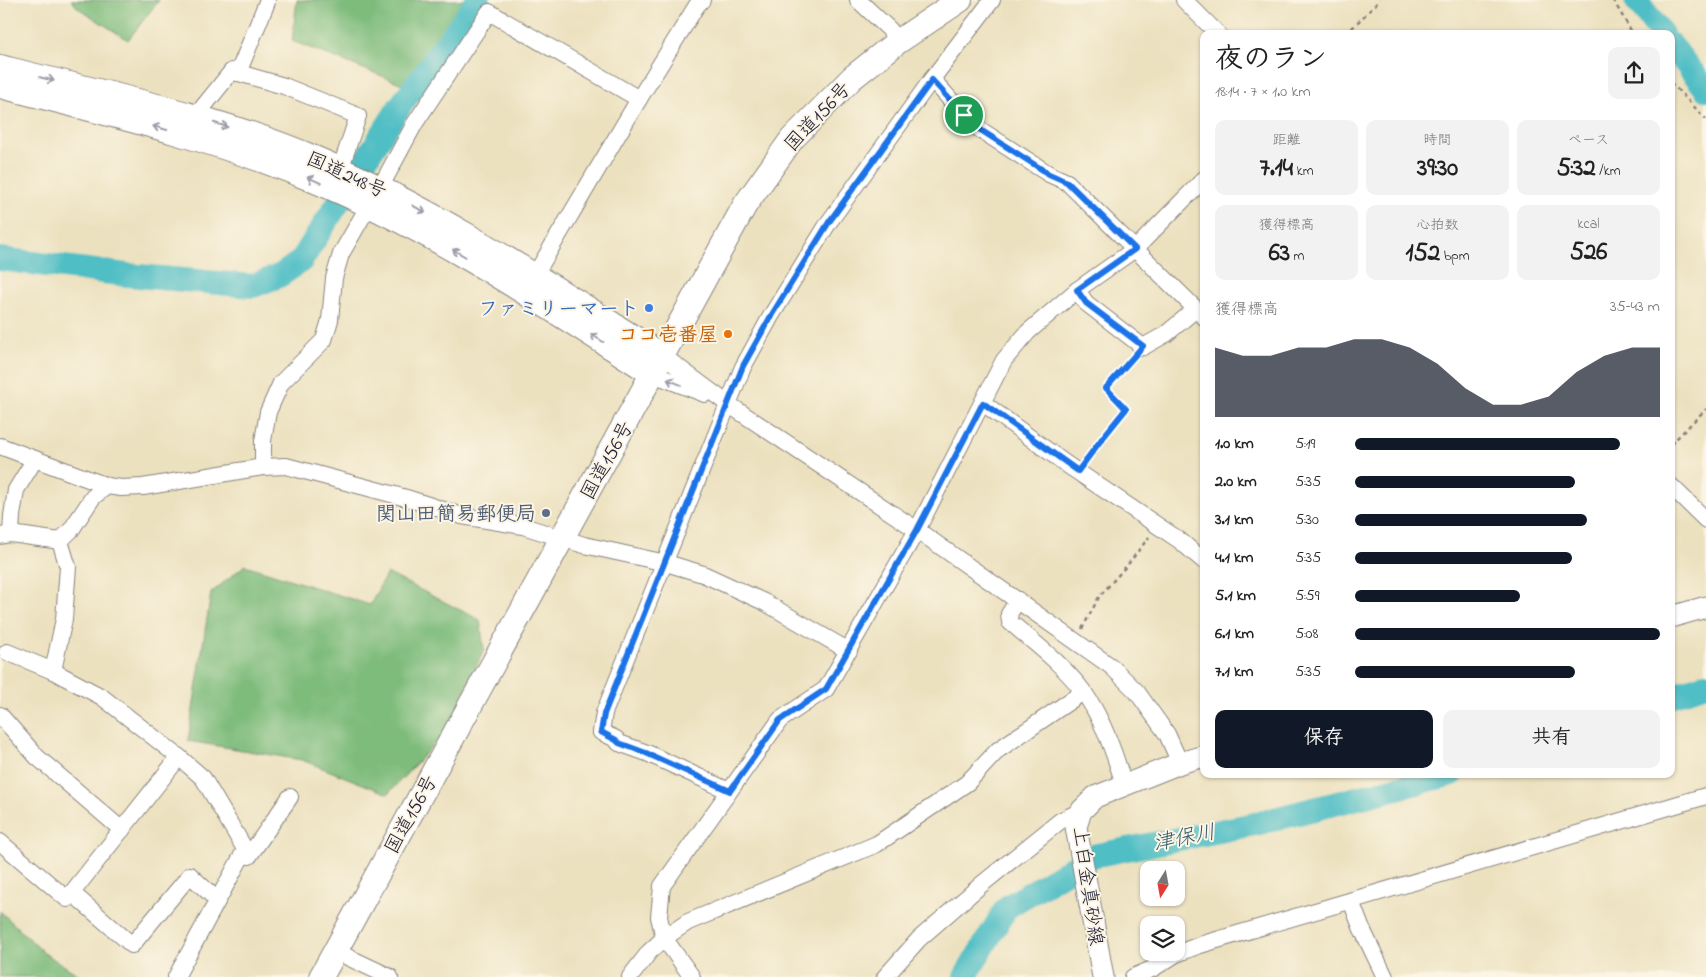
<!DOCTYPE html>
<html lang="ja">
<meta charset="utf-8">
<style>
body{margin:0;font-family:"Indie Flower","Klee One",sans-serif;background:#f2f2f2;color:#222;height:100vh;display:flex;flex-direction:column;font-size:19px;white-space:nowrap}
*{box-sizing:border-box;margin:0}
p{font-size:16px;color:#767676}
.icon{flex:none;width:28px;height:28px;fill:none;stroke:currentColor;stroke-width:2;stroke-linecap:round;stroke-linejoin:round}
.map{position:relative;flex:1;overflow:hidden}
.panel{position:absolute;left:1200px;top:30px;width:475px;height:748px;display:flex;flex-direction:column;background:#fff;border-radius:10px;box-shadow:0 1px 4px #0004}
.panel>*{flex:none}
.needle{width:32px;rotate:191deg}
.buttons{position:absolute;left:1140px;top:861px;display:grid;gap:10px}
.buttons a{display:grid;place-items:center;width:45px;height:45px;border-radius:10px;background:#fff;box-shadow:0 1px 4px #0004;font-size:25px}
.pin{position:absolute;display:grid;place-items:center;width:42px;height:42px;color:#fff;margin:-21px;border:2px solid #fff;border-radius:50%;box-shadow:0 1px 5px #0007}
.round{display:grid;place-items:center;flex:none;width:52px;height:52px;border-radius:10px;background:#f2f2f2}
.headline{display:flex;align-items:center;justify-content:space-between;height:85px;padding:0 15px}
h1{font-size:28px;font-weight:700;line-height:38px}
.figures{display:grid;grid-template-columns:repeat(3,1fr);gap:8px;height:85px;padding:5px 15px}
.figures div{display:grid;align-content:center;border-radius:10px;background:#f2f2f2;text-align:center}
.figures b{font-size:25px;font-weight:700}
.figures small{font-size:14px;font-weight:400}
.figures p{font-size:14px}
.chart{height:140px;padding:10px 15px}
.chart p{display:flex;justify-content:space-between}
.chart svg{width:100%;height:90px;margin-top:5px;fill:#111827;opacity:.7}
.primary-button{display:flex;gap:10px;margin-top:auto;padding:10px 15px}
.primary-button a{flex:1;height:58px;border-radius:10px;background:#111827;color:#fff;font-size:20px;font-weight:700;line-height:58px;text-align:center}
.primary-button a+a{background:#f2f2f2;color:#222}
ul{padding:0 15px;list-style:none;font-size:16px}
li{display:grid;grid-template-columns:80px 60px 1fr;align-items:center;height:38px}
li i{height:12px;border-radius:6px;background:#111827}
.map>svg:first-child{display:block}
</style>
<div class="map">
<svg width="1706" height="977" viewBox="0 0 1706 977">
<rect width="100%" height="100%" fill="#fcf5e5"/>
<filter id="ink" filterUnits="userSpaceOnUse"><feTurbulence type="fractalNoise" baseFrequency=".02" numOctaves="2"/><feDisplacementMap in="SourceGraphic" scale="10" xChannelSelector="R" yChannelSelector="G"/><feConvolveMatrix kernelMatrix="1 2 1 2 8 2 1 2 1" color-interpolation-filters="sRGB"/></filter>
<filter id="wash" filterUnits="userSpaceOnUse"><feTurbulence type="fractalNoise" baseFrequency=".0096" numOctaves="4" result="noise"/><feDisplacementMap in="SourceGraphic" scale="20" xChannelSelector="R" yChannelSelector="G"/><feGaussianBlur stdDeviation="1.12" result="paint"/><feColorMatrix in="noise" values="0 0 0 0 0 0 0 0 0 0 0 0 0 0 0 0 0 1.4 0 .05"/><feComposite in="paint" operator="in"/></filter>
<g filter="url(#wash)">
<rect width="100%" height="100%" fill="#ece1bf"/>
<g fill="#7ebc7b" stroke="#506f5b">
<polygon points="71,0 159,0 128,40 78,8"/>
<polygon points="297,0 467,0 405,85 292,41"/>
<polygon points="245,565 370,605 387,573 480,620 484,650 446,731 388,794 302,760 188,741 211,593"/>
<polygon points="0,911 44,953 82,977 0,977"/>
</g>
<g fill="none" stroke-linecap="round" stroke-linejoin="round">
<g stroke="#50bec5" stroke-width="24">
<polyline points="1636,0 1662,34"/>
<polyline points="1671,45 1706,89"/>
<polyline points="0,259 127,275 253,286 281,275 301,261 400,106 478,0"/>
<polyline points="1671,696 1706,684"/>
<polyline points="965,977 1007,907 1092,856 1255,824 1452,774"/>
</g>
</g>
</g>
<g filter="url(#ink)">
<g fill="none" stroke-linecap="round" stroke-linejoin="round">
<defs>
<g id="minor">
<polyline points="858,0 890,30 896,43"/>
<polyline points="1184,0 1218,34"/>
<polyline points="238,73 267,2"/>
<polyline points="932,79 964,115 979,129 1049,174 1067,182 1204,317"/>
<polyline points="195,117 232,71 284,86 358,116 340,170"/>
<polyline points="380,188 415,123 489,12 639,99"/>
<polyline points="535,275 639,99 697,5 702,0"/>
<polyline points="1077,290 1086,303 1143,347 1166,334 1196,309"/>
<polyline points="663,356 728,404 917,530 1112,667 1137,692 1167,734 1180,763"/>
<polyline points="653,374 705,394"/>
<polyline points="983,403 1066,464 1179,540 1204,561"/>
<polyline points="0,446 107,486 121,488 143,487 263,467 286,466 410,499 462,516 523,526 584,545 666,563 703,574 764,602 849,651"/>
<polyline points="263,467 263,441 268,412 281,383 324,340 330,320 334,278 341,254 369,205"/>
<polyline points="1671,486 1706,520"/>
<polyline points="11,534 12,516 16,490 35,459"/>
<polyline points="0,536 11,534 60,541 71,530 93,497 107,486"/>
<path d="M1018 600 1009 614 1010 622C1036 644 1065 666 1085 694 1103 720 1115 754 1124 785"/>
<polyline points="7,652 53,671 102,697 179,757 203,778 249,856 290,797"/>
<polyline points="53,671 64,619 68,567 60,541"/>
<polyline points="0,715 37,757 122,830"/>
<polyline points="729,791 647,753 619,743 616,739 601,732 604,713 743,367 771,316 829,222 932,79 992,0"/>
<polyline points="0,842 67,899 179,757"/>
<polyline points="72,893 132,945 190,875 217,900"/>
<polyline points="1351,901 1361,927 1385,977"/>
<polyline points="335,951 390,977"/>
<polyline points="176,977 245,850"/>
<polyline points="630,977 650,951 664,938 688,922 877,844 967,783 998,750 1083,692"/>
<polyline points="692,977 664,938 659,917 662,886 780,720 826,689 917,530 1004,360 1028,332 1077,290 1135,249 1204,179"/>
<polyline points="885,977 919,939 982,884 1060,821 1081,811"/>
<polyline points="1133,977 1152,969 1176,954 1200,945 1706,796"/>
</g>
<g id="major">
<polyline points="1671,617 1706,607"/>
<polyline points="1103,977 1076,827 1081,811 1095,797 1180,763 1204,756"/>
</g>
<g id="highway">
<path d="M0 67C107 94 217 116 319 160 440 212 551 286 663 356"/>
<path d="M0 86C104 113 209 137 308 178 431 228 542 303 653 374"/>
<polyline points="321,977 745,205 792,139 852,78 896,43 960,0"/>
</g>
</defs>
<use href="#minor" stroke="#87827d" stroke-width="18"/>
<use href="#major" stroke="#87827d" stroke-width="23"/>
<use href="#highway" stroke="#87827d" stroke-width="26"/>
<g stroke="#87827d" stroke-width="2.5" stroke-dasharray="4 4" stroke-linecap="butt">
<polyline points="1613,0 1633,34"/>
<polyline points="1346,34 1380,0"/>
<polyline points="1671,83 1706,119"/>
<polyline points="1671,444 1706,409"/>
<polyline points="1086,460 1126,409 1106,388 1133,358"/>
<polyline points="1082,629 1099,597 1129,563 1149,537"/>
</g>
<use href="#minor" stroke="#fff" stroke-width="16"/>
<use href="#major" stroke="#fff" stroke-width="21"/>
<use href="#highway" stroke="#fff" stroke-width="24"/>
</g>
<defs><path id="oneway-shaft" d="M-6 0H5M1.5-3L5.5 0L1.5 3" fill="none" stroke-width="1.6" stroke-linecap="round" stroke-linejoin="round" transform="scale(1.25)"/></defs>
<g stroke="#9c9ca7">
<use href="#oneway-shaft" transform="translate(47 79) rotate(14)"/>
<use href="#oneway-shaft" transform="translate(221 125) rotate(17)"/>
<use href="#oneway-shaft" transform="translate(160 128) rotate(-165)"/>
<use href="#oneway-shaft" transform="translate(314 180) rotate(-156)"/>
<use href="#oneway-shaft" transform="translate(419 209) rotate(29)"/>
<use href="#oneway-shaft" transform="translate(459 253) rotate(-150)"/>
<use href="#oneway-shaft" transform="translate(597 338) rotate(-148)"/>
<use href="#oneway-shaft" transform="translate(674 382) rotate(-158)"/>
</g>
</g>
<g fill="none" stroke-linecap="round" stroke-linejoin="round" filter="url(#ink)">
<defs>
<polygon id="route" points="932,80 964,115 979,129 1049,174 1067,182 1135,249 1077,290 1086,303 1143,346 1106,388 1126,409 1101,440 1078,471 983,403 917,530 826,689 780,720 730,791 646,753 619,743 616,740 601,732 604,714 743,366 771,316 829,222"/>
</defs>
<use href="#route" stroke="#fff" stroke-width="10"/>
<use href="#route" stroke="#1a73e8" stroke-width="6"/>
</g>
<circle fill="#3f7fe0" stroke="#fcf5e5" stroke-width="2" cx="649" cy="308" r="5"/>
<circle fill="#e8710a" stroke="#fcf5e5" stroke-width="2" cx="728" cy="334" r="5"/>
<circle fill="#5c6f8a" stroke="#fcf5e5" stroke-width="2" cx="546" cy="513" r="5"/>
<g text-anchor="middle" stroke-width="4" stroke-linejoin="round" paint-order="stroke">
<g font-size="20" fill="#22223b" stroke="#fcf5e5">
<text transform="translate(817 116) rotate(-47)" y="7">国道156号</text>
<text transform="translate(347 174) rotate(24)" y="7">国道248号</text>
<text transform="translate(606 460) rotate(-61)" y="7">国道156号</text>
<text transform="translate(410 814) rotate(-61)" y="7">国道156号</text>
<text transform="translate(1089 886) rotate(82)" y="7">上白金真砂線</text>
</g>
<g font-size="20" font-weight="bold" fill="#366cbe" stroke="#fcf5e5" text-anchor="end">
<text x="639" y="315">ファミリーマート</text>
</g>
<g font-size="20" font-weight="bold" fill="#c56008" stroke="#fcf5e5" text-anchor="end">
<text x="718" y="341">ココ壱番屋</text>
</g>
<g font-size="20" font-weight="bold" fill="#4e5e75" stroke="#fcf5e5" text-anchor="end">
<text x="536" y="520">関山田簡易郵便局</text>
</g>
<g font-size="21" font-style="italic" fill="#32596b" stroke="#fcf5e5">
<text transform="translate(1184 837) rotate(-11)" y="7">津保川</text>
</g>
</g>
</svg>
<div class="buttons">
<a><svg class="needle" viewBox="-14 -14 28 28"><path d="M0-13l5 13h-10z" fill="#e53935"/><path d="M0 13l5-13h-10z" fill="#767676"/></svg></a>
<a><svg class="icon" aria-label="layers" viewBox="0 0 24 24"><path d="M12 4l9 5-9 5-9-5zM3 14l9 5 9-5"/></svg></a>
</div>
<div class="pin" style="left:964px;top:115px;background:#1e9e55"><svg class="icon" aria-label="arrive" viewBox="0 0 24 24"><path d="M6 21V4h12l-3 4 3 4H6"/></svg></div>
<section class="panel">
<div class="headline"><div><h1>夜のラン</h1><p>18:14 · 7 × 1.0 km</p></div><a class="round"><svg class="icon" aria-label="share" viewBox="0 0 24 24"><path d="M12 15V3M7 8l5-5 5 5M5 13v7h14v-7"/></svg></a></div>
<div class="figures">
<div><p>距離</p><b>7.14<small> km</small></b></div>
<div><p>時間</p><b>39:30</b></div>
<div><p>ペース</p><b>5:32<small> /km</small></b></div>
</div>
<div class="figures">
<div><p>獲得標高</p><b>63<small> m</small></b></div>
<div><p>心拍数</p><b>152<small> bpm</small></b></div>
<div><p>kcal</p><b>526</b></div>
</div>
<div class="chart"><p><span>獲得標高</span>35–43 m</p>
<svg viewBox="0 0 160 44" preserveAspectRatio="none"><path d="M0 44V10L10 14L20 14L30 10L40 10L50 6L60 6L70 10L80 18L90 30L100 38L110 38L120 34L130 22L140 14L150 10L160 10V44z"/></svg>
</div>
<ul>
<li><b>1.0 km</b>5:19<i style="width:87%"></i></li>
<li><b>2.0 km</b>5:35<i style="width:72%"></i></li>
<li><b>3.1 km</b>5:30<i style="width:76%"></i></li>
<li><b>4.1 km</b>5:35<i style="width:71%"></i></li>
<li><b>5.1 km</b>5:59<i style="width:54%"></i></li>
<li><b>6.1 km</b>5:08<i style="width:100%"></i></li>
<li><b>7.1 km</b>5:35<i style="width:72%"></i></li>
</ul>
<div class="primary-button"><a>保存</a><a>共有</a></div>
</section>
</div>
